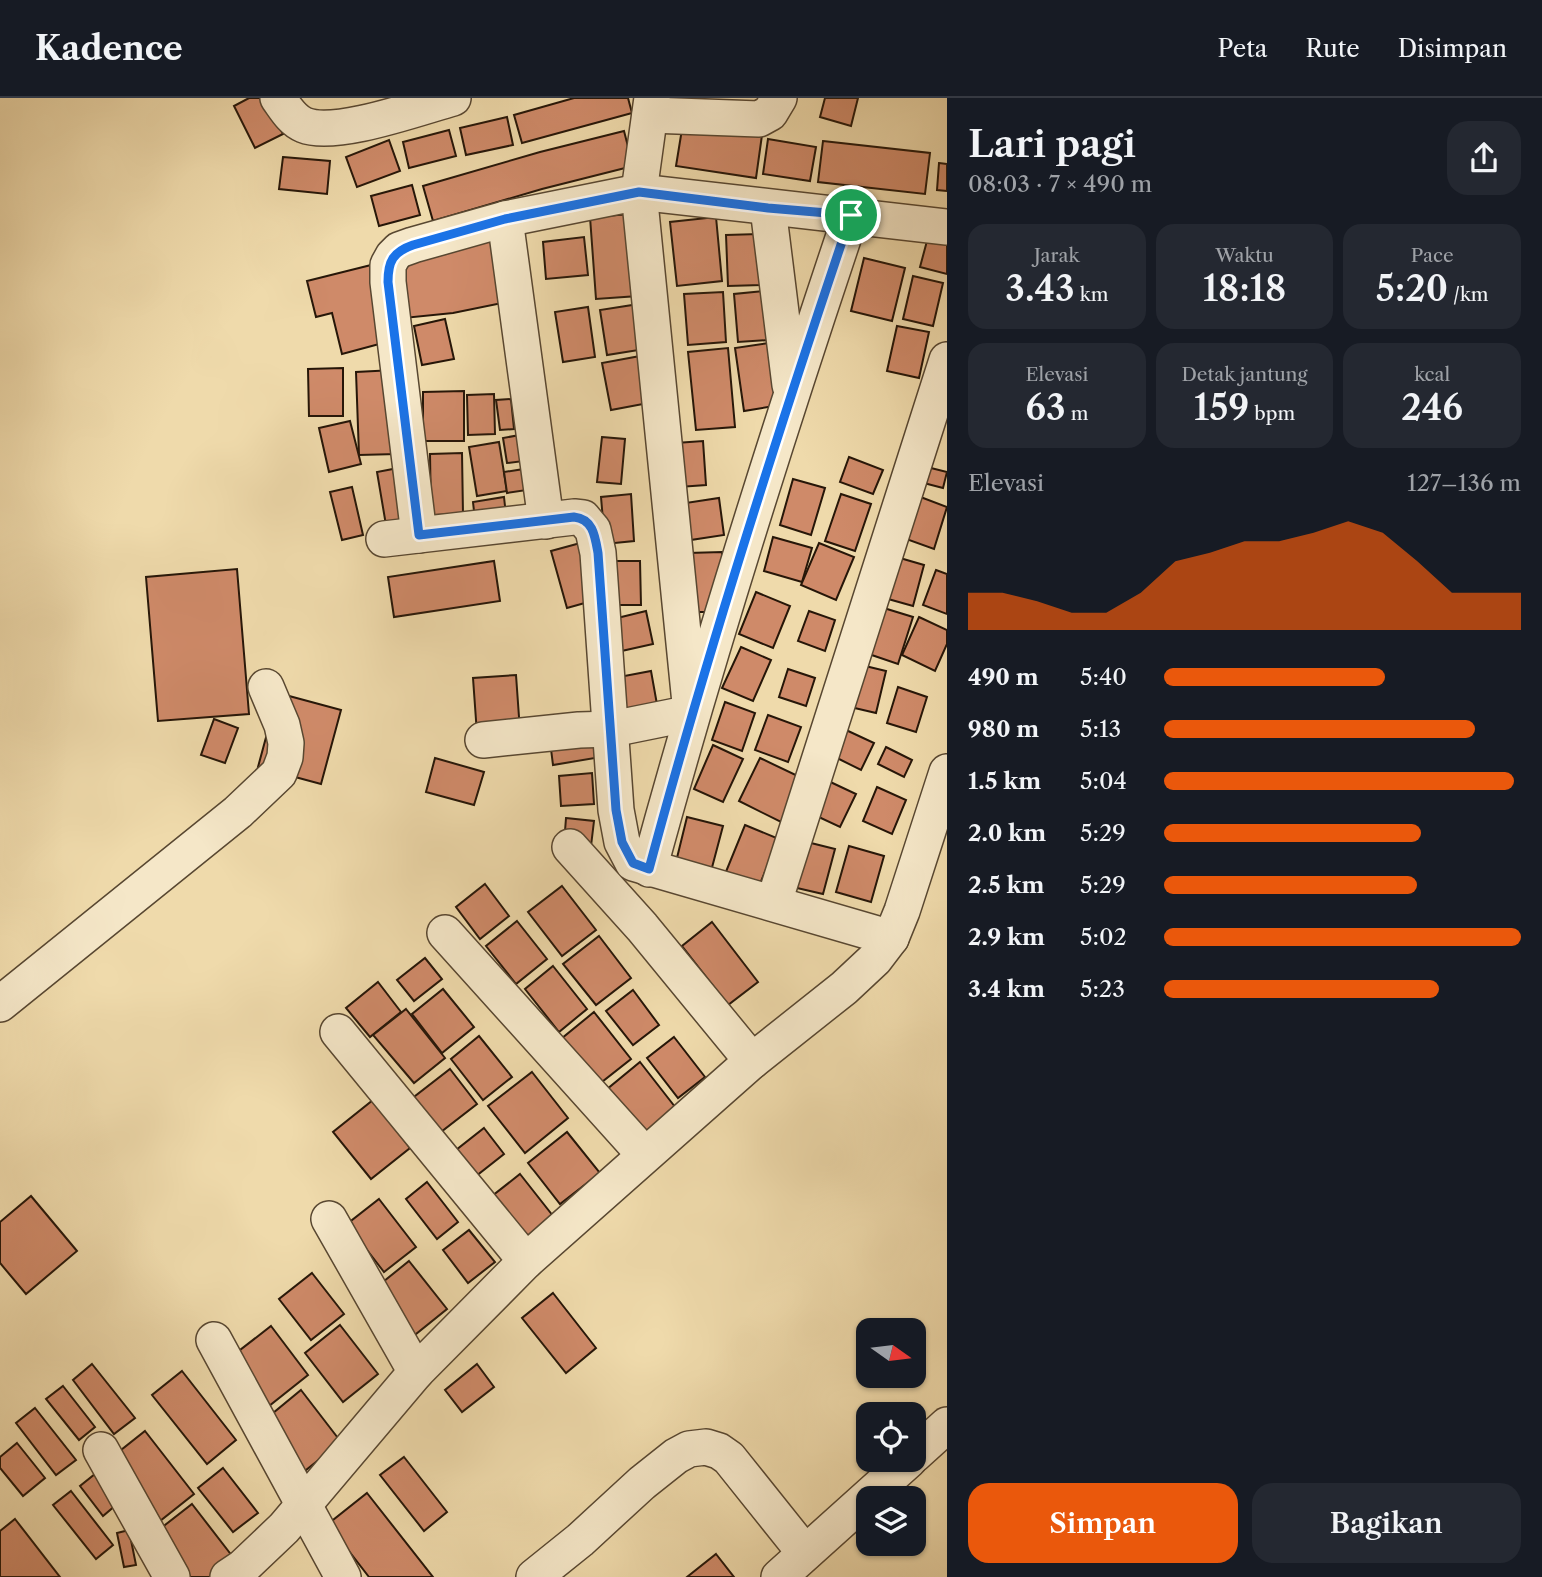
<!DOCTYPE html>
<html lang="id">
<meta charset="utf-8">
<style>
body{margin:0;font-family:"Libre Caslon Text",serif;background:#242831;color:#f1f3f6;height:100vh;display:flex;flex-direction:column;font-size:26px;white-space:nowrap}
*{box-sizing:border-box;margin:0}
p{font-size:23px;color:#9ea1a6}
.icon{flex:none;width:38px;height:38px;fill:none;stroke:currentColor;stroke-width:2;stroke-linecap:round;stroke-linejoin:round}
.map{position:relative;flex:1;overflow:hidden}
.details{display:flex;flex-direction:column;background:#171b24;width:595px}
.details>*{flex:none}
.needle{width:46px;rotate:104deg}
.fabs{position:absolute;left:856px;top:1220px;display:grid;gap:14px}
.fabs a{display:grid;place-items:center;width:70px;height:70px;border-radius:14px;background:#171b24;box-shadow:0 2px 5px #0004;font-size:35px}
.pin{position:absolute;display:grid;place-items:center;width:60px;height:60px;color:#fff;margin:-30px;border:4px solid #fff;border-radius:50%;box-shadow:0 2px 7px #0007}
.round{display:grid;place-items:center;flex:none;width:74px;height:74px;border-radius:21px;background:#242831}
.headline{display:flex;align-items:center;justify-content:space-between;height:119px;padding:0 21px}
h1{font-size:38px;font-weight:600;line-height:52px}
.stats{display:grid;grid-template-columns:repeat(3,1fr);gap:10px;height:119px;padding:7px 21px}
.stats div{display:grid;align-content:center;border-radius:18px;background:#242831;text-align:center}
.stats b{font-size:35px;font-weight:600}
.stats small{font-size:19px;font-weight:400}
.stats p{font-size:19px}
.chart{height:196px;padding:14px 21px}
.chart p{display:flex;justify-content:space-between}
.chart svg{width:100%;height:126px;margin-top:7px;fill:#ea580c;opacity:.7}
.cta{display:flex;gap:14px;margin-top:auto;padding:14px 21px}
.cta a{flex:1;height:80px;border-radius:21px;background:#ea580c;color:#fff;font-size:28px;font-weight:600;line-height:80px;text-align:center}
.cta a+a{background:#242831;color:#f1f3f6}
ul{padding:0 21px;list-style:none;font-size:23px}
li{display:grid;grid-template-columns:112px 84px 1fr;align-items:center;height:52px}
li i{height:18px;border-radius:9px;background:#ea580c}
header{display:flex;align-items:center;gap:42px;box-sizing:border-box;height:98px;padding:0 35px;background:#171b24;border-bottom:2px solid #363941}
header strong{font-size:33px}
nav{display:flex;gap:38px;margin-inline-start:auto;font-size:24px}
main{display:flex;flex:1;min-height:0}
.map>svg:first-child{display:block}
</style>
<header>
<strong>Kadence</strong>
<nav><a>Peta</a><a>Rute</a><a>Disimpan</a></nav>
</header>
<main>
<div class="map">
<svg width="947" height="1479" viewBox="0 0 947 1479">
<rect width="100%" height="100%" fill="#efdaab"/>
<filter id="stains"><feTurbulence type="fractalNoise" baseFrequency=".00286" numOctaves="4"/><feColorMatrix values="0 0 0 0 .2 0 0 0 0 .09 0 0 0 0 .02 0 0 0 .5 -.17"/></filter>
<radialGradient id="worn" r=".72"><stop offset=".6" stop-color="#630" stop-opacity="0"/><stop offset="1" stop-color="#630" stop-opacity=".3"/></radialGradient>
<g fill="#cf8a69" stroke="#261608" stroke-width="2">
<polygon points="249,0 265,0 283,36 255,50 234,8"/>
<polygon points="574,0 628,0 632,15 522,45 514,17"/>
<polygon points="825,0 858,0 851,28 820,19"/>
<polygon points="507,19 513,47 466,57 460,30"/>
<polygon points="683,25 762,37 756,80 676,68"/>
<polygon points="449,32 456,58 409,70 403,44"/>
<polygon points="624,33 633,68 542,91 433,123 423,88 540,54"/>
<polygon points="768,41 816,49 810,83 763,76"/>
<polygon points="389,42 400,73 357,89 346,59"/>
<polygon points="823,43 930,55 925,96 818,84"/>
<polygon points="283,59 330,63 327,96 279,91"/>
<polygon points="939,65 947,66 947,93 937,92"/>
<polygon points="412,87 420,117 379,128 371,98"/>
<polygon points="632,116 638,198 596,201 590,119"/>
<polygon points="716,119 722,183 677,188 670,124"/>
<polygon points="931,128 947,133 947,176 920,169"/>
<polygon points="759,136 761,187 728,188 726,137"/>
<polygon points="584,139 588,177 546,181 543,144"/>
<polygon points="493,140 507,204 453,215 404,220 398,159"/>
<polygon points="864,160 905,170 892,223 851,213"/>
<polygon points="371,167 383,245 342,256 332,215 316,219 307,183"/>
<polygon points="913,178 943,185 933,228 903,221"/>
<polygon points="765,193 769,242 738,244 734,196"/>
<polygon points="723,194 726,244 688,247 684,196"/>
<polygon points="639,206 645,251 607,257 600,212"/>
<polygon points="588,209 595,259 563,264 555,214"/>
<polygon points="445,221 454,261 422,267 414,228"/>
<polygon points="897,228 929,234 919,280 887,273"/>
<polygon points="776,244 786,306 744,313 735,250"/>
<polygon points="728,250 735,329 696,332 688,254"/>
<polygon points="651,256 659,303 611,312 602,265"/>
<polygon points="343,270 343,318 309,318 308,271"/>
<polygon points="394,272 397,356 359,357 356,274"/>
<polygon points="464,293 464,343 423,343 423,294"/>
<polygon points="494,296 495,336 468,337 467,297"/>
<polygon points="511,301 514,331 500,332 496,302"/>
<polygon points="350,323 361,366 329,374 319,330"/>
<polygon points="520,337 524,363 507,365 503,340"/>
<polygon points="602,339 625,341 621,386 597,384"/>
<polygon points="703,343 706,387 679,389 676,345"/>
<polygon points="499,344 507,393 477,398 469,349"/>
<polygon points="462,355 463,416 431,417 430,356"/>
<polygon points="849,359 883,372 873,396 840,384"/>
<polygon points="919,367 947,374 943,390 916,383"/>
<polygon points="393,371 404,430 387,433 377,374"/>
<polygon points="524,371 527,392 507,395 504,374"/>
<polygon points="793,381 825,390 811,437 780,427"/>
<polygon points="352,389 363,437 342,442 330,394"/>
<polygon points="910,395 947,409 934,451 895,437"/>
<polygon points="631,396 634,443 605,446 601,399"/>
<polygon points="841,396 871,406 855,453 825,443"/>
<polygon points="504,399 506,417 475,422 473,404"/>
<polygon points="719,400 724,437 684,443 679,406"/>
<polygon points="773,439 812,450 802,484 764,473"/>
<polygon points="584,444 599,501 567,510 551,453"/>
<polygon points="819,445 854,459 836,502 801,487"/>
<polygon points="722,454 723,514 688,514 688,455"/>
<polygon points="893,458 924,467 913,508 881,499"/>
<polygon points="494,463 500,503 394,519 388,479"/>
<polygon points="608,463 640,463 641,507 609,507"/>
<polygon points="237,471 249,616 158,623 146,479"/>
<polygon points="936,472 947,476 947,516 923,507"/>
<polygon points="756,494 790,508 773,550 739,536"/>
<polygon points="874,507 913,519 898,566 860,553"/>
<polygon points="646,513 653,546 617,554 609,522"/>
<polygon points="809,513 835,522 825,553 798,543"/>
<polygon points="919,519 947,532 947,546 935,573 902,557"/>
<polygon points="741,549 771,562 753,603 722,590"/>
<polygon points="857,566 886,573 876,615 846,608"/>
<polygon points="788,571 815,580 806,608 779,599"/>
<polygon points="651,573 658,612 626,618 619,579"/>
<polygon points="516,577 520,633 477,636 473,580"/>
<polygon points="898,589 927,599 916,634 887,625"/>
<polygon points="278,595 341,612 321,686 258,669"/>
<polygon points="725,604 755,615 742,653 712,642"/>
<polygon points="768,617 801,629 788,664 755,652"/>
<polygon points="214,621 238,630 225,665 201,657"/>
<polygon points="846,632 874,645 861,672 833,658"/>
<polygon points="597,636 601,659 553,667 550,643"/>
<polygon points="713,647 743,661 723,704 694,691"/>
<polygon points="886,649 912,662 904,679 878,666"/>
<polygon points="435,660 484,674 474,707 426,694"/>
<polygon points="760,660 802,680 781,724 739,703"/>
<polygon points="592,675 594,706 561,708 559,678"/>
<polygon points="824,681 856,696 840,729 808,714"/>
<polygon points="877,689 906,702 892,736 863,723"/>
<polygon points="687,719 723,728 710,777 675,768"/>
<polygon points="566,720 594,723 591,748 564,746"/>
<polygon points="745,727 779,741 756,795 723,781"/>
<polygon points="795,741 835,751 823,796 784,787"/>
<polygon points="849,748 884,758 871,804 836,794"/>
<polygon points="485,786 509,818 480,841 456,809"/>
<polygon points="562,788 596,832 562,858 528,814"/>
<polygon points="517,823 547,861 516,886 486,848"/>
<polygon points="712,824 758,884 728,907 682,848"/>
<polygon points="599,838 631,880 596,907 563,866"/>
<polygon points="425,860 442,881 414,903 397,882"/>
<polygon points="553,868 587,911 559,934 525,891"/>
<polygon points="378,884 401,914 370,939 346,910"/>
<polygon points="443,891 474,929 442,955 412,916"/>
<polygon points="633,892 659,927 633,947 606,913"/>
<polygon points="406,911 445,960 414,985 373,937"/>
<polygon points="594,914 631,961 598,987 561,941"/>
<polygon points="479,938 512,979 483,1002 451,961"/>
<polygon points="674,939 705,979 678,1000 647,960"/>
<polygon points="640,964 679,1014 645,1041 606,992"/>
<polygon points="450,971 477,1006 437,1037 410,1002"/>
<polygon points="532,974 568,1020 525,1055 488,1008"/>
<polygon points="373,1002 410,1050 371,1081 333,1034"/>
<polygon points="484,1030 504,1056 471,1082 451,1056"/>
<polygon points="567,1034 600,1075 560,1106 528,1065"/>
<polygon points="520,1076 557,1123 523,1149 487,1102"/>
<polygon points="427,1084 458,1124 437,1141 406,1101"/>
<polygon points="31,1098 77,1153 26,1196 0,1165 0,1124"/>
<polygon points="379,1101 416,1149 384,1174 347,1126"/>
<polygon points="469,1132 495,1164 468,1185 443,1152"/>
<polygon points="409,1163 447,1211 411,1240 373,1192"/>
<polygon points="312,1175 344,1216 311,1242 279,1201"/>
<polygon points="553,1195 596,1250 566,1275 522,1220"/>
<polygon points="340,1227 378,1276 343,1304 305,1255"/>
<polygon points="271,1228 308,1277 269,1308 231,1259"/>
<polygon points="92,1266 135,1320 114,1336 73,1282"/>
<polygon points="477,1266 494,1289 462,1314 445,1292"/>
<polygon points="182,1273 236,1342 207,1366 152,1297"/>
<polygon points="63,1288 95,1329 79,1342 46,1301"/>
<polygon points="301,1292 341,1344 301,1376 261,1325"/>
<polygon points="35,1310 76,1362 56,1377 16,1325"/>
<polygon points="145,1333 194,1396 160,1423 111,1360"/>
<polygon points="17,1345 45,1380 23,1398 0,1370 0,1359"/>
<polygon points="404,1359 447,1414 424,1433 380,1377"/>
<polygon points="223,1370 258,1415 233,1434 198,1390"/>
<polygon points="100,1372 123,1401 103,1418 80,1388"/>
<polygon points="71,1393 113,1447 96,1461 53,1407"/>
<polygon points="367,1395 433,1479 369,1479 328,1426"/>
<polygon points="192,1406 236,1463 216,1479 190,1479 156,1434"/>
<polygon points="15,1421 60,1479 0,1479 0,1433"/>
<polygon points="129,1432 136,1467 124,1469 117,1435"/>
<polygon points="716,1456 734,1479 687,1479"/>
</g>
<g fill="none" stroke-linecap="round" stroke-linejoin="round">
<defs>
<g id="minor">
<path d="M278 0C286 11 292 22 304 27 335 40 420 9 453 0"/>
<polyline points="650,17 759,21 770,15 779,0"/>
<polyline points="768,110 790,287"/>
<polyline points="505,121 546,423"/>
<polyline points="419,437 388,184 388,167 393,158 399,152 413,147 505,121 639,94 947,129"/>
<polyline points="384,441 574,419 583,420 593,432 598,455 616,712 622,744 633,765 891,840"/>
<polyline points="483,642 579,632 612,631 691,615 639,94 652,0"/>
<polyline points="570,749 642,829 752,963"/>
<path d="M649 771C709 551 778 334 851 117"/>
<polyline points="774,804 947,262"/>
<polyline points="445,835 644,1056"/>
<polyline points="0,906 238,714 279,675 285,659 286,645 282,627 266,589"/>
<polyline points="338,934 526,1163"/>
<polyline points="329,1121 416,1274"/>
<polyline points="214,1242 343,1479"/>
<polyline points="101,1352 172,1479"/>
<polyline points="914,1357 947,1327"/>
<polyline points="228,1479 243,1469 284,1430 416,1274 526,1163 752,963 844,890 875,861 891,840 902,813 947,674"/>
<polyline points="534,1479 580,1442 642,1385 676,1358 689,1351 706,1349 719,1353 729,1360 805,1455"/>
<polyline points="779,1479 909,1362"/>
</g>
</defs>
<use href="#minor" stroke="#584731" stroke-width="38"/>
<use href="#minor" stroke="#f5e7c8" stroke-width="35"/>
</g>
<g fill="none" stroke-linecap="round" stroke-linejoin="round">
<defs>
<path id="route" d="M639 94 768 110 851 117C778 333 708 551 649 771L633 765 622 744 616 712 598 455C595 438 593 421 574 419L419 437 388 184C388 163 393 154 413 147L505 121Z"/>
</defs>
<use href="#route" stroke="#fff" stroke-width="14"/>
<use href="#route" stroke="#1a73e8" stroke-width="9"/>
</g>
<rect width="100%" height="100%" filter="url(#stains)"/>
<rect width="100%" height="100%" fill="url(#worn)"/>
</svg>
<div class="fabs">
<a><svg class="needle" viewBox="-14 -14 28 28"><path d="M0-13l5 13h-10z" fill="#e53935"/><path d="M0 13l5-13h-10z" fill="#9ea1a6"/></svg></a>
<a><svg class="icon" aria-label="locate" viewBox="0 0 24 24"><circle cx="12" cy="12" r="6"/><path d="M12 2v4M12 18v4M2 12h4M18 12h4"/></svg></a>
<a><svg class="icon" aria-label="layers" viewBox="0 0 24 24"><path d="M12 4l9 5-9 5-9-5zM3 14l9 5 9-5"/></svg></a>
</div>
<div class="pin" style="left:851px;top:117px;background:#1e9e55"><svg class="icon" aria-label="arrive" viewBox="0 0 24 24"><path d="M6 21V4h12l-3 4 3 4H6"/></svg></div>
</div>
<section class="details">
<div class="headline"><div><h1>Lari pagi</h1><p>08:03 · 7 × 490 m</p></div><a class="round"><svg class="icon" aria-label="share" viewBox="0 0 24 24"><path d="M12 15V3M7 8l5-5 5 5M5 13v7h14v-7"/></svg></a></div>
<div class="stats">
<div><p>Jarak</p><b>3.43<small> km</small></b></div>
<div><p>Waktu</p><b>18:18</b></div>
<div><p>Pace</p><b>5:20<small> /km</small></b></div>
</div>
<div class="stats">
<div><p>Elevasi</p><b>63<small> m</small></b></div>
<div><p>Detak jantung</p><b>159<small> bpm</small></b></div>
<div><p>kcal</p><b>246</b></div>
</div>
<div class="chart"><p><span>Elevasi</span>127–136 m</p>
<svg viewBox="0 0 160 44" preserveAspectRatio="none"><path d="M0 44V31L10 31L20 34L30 38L40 38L50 31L60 20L70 17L80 13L90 13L100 10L110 6L120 10L130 20L140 31L150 31L160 31V44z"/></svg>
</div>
<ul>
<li><b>490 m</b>5:40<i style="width:62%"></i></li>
<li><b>980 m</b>5:13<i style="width:87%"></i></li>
<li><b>1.5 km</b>5:04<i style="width:98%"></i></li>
<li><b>2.0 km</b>5:29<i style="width:72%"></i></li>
<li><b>2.5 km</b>5:29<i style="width:71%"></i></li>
<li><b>2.9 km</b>5:02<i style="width:100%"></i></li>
<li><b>3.4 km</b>5:23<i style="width:77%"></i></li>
</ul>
<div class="cta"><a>Simpan</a><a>Bagikan</a></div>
</section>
</main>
